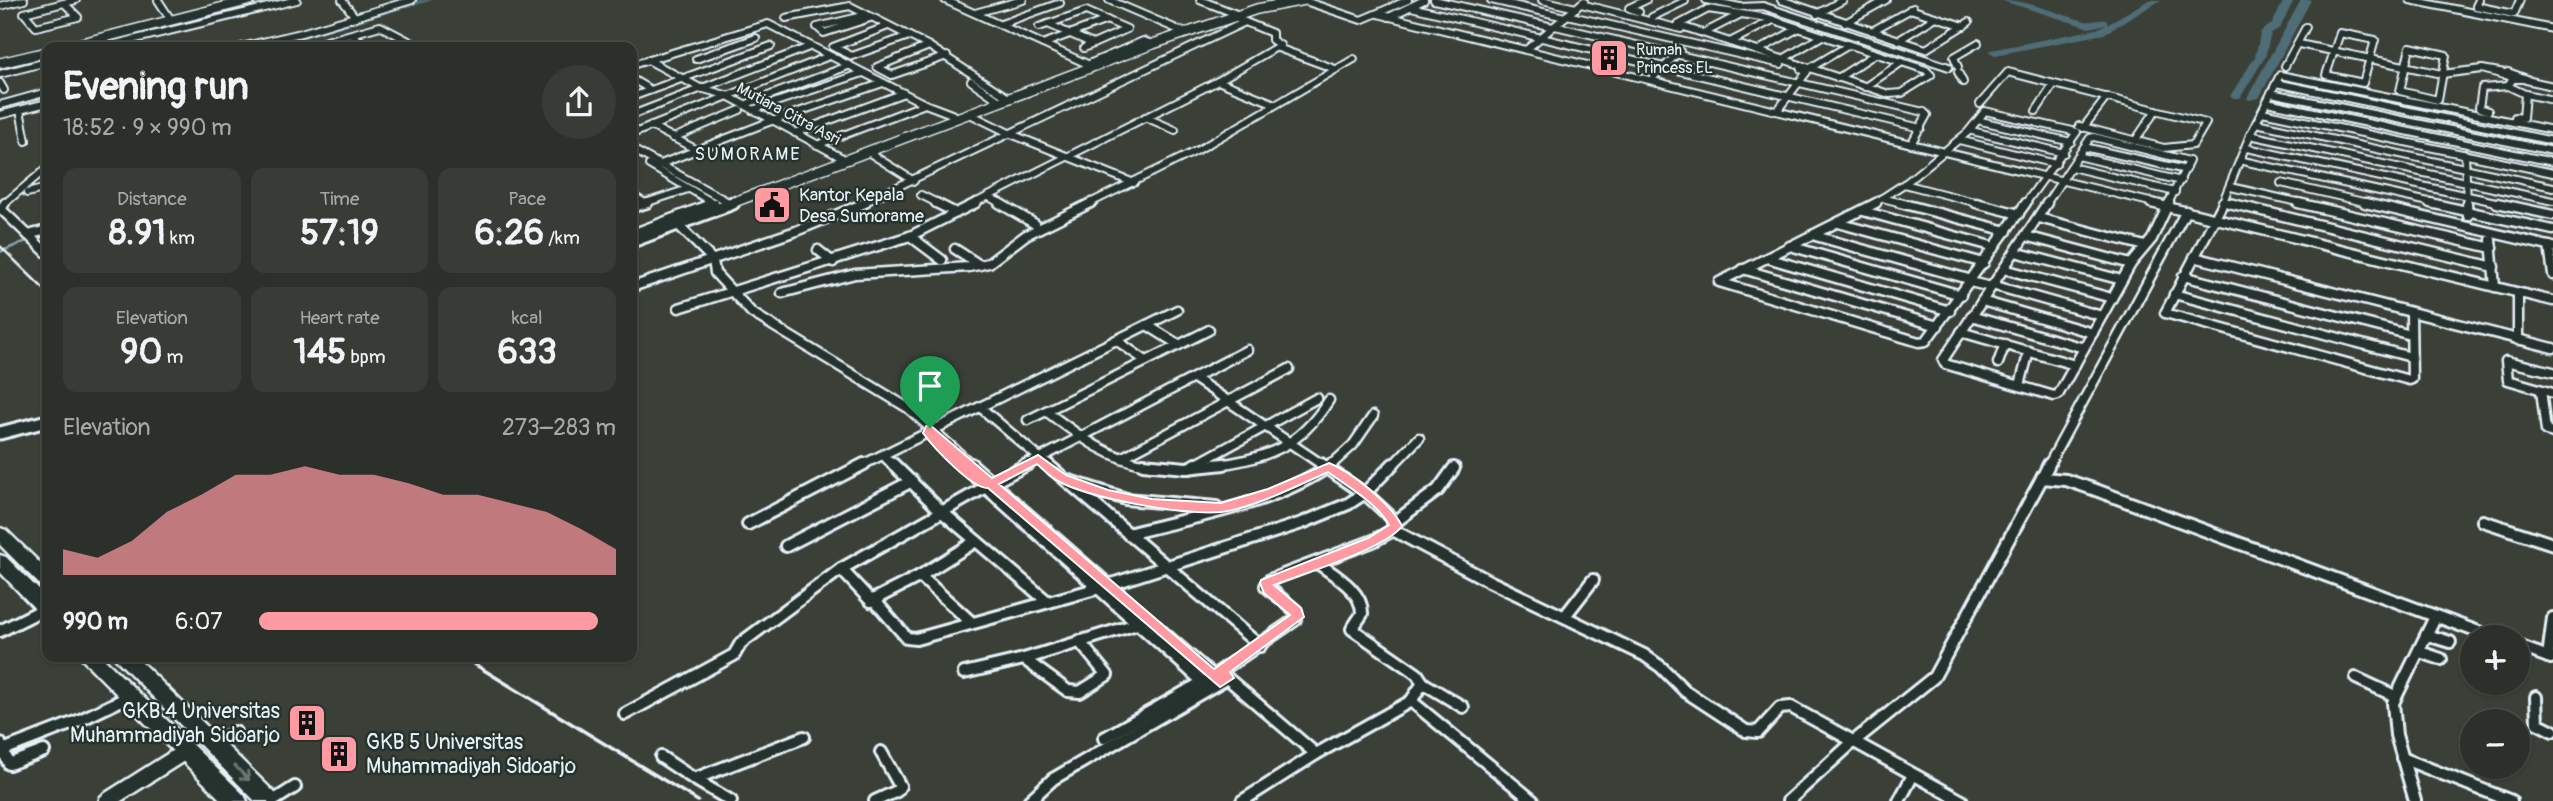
<!DOCTYPE html>
<meta charset="utf-8">
<style>
body{margin:0;font-family:Pangolin,sans-serif;background:#383c36;color:#f1f3f6;height:100vh;display:flex;flex-direction:column;font-size:26px;white-space:nowrap}
*{box-sizing:border-box;margin:0}
p{font-size:23px;color:#a6a9a8}
.icon{flex:none;width:38px;height:38px;fill:none;stroke:currentColor;stroke-width:2;stroke-linecap:round;stroke-linejoin:round}
.map{position:relative;flex:1;overflow:hidden}
.panel{position:absolute;left:42px;top:42px;width:595px;height:620px;display:flex;flex-direction:column;background:#2c302a;border-radius:14px;box-shadow:0 2px 5px #0004,0 0 0 2px #484b47}
.panel>*{flex:none}
.fabs{position:absolute;left:2460px;top:625px;display:grid;gap:14px}
.fabs a{display:grid;place-items:center;width:70px;height:70px;border-radius:50%;background:#2c302a;box-shadow:0 2px 5px #0004,0 0 0 2px #484b47;font-size:35px}
.pin{position:absolute;display:grid;place-items:center;width:60px;height:60px;color:#fff;margin:-72px -30px;border-radius:50% 50% 50% 0;rotate:-45deg;box-shadow:0 0 7px #0007}
.pin .icon{rotate:45deg}
.round{display:grid;place-items:center;flex:none;width:74px;height:74px;border-radius:37px;background:#383c36}
.overview{display:flex;align-items:center;justify-content:space-between;height:119px;padding:0 21px}
h1{font-size:38px;font-weight:700;line-height:52px}
.metrics{display:grid;grid-template-columns:repeat(3,1fr);gap:10px;height:119px;padding:7px 21px}
.metrics div{display:grid;align-content:center;border-radius:14px;background:#383c36;text-align:center}
.metrics b{font-size:35px;font-weight:700}
.metrics small{font-size:19px;font-weight:400}
.metrics p{font-size:19px}
.chart{height:196px;padding:14px 21px}
.chart p{display:flex;justify-content:space-between}
.chart svg{width:100%;height:126px;margin-top:7px;fill:#ff9aa2;opacity:.7}
ul{padding:0 21px;list-style:none;font-size:23px}
li{display:grid;grid-template-columns:112px 84px 1fr;align-items:center;height:52px}
li i{height:18px;border-radius:9px;background:#ff9aa2}
.map>svg:first-child{display:block}
</style>
<div class="map">
<svg width="2553" height="801" viewBox="0 0 2553 801">
<rect width="100%" height="100%" fill="#3a4038"/>
<filter id="ink" filterUnits="userSpaceOnUse"><feTurbulence type="fractalNoise" baseFrequency=".0143" numOctaves="2"/><feDisplacementMap in="SourceGraphic" scale="14" xChannelSelector="R" yChannelSelector="G"/><feConvolveMatrix kernelMatrix="1 2 1 2 8 2 1 2 1" color-interpolation-filters="sRGB"/></filter>
<g filter="url(#ink)">
<g fill="none" stroke-linecap="round" stroke-linejoin="round">
<polyline stroke="#8da2aa" stroke-width="2.5" points="0,252 41,235"/>
<g fill="#506d76" fill-rule="evenodd">
<polygon points="417,0 433,0 274,47 258,47"/>
<path d="M2000 0C2029 0 2057 14 2085 21 2092 22 2099 19 2107 20V24L2149 0H2161L2104 34 1995 55 1990 52 1991 50 2097 29 2106 24 2089 28Z"/>
<polygon points="2284,0 2294,0 2280,28 2271,33 2265,57 2240,98 2232,98 2230,96 2255,57 2261,31 2272,24"/>
<polygon points="2301,0 2311,0 2259,98 2249,100 2247,98"/>
<polygon points="47,95 47,101 0,112 0,106"/>
</g>
<defs>
<g id="street-far2">
<polyline points="158,0 171,20"/>
<polyline points="342,0 355,17"/>
<polyline points="945,0 1094,67"/>
<polyline points="1109,0 1186,33"/>
<polyline points="1200,0 1239,15"/>
<polyline points="1302,0 1361,20 1408,0"/>
<polyline points="1434,0 1553,27"/>
<polyline points="1491,0 1565,17"/>
<polyline points="1542,0 1576,8"/>
<polyline points="1706,0 1740,7 1763,6 1949,67"/>
<polyline points="1781,0 1926,49 1969,22"/>
<polyline points="2410,0 2553,29"/>
<polyline points="2479,0 2476,6 2514,14 2520,0"/>
<polygon points="64,3 78,17 36,27 24,13"/>
<polyline points="64,3 76,0"/>
<polyline points="1581,4 1681,29"/>
<polyline points="0,6 24,0"/>
<polyline points="1411,7 1921,128"/>
<polygon points="1708,9 1768,18 1926,70 1931,75 1902,93 1889,94 1678,25"/>
<polyline points="1910,9 1964,26"/>
<polyline points="1639,12 1629,8 1646,0"/>
<polyline points="975,13 1023,0"/>
<polyline points="1378,14 2158,204"/>
<polyline points="1817,14 1843,0"/>
<polyline points="867,15 817,27 824,33 870,18"/>
<polyline points="1567,15 1781,64"/>
<polyline points="1389,17 1424,0"/>
<polyline points="1652,17 1685,1"/>
<polyline points="786,18 850,6 929,46 877,67 892,75 947,56"/>
<polyline points="1845,23 1886,0"/>
<polyline points="1001,24 1060,3"/>
<polyline points="1048,24 1093,44"/>
<polyline points="888,26 833,47 852,56 909,36"/>
<polyline points="1555,26 1924,112 1927,115 1911,144"/>
<polyline points="1039,27 1086,11 1127,29 1084,48"/>
<polyline points="1872,31 1913,8"/>
<polyline points="1704,33 1739,15"/>
<polygon points="2340,33 2375,40 2363,83 2326,75"/>
<polyline points="351,35 371,47"/>
<polyline points="1899,40 1936,17"/>
<polyline points="1730,42 1773,20"/>
<polyline points="1043,44 1107,20"/>
<polyline points="2299,44 2442,74 2482,69"/>
<polyline points="929,46 1010,99"/>
<polyline points="103,47 297,0"/>
<polyline points="241,47 301,33 412,0"/>
<polyline points="305,47 380,26 420,47"/>
<polygon points="2410,47 2446,55 2438,100 2400,91"/>
<polyline points="1278,48 1335,69"/>
<polyline points="1526,50 1584,1"/>
<polyline points="1757,51 1799,28"/>
<polyline points="696,59 756,38"/>
<polyline points="1783,59 1822,36"/>
<polyline points="648,60 700,88 726,95 846,160"/>
<polyline points="1091,63 1143,41 1153,44"/>
<polyline points="632,65 768,24 925,104 954,115"/>
<polyline points="2285,66 2306,27"/>
<polyline points="1958,67 1954,57 1978,43"/>
<polyline points="1810,68 1849,45"/>
<polyline points="1958,72 1963,82"/>
<polygon points="2508,72 2527,79 2515,79 2504,74"/>
<polyline points="0,74 47,62"/>
<polyline points="2504,75 2482,69 2505,73"/>
<polyline points="1838,78 1875,54"/>
<polyline points="632,79 651,90"/>
<polyline points="1651,80 1680,51"/>
<polyline points="2526,80 2553,86"/>
<polyline points="971,81 1001,102"/>
<polyline points="1218,81 1275,104"/>
<polyline points="0,83 4,90"/>
<polyline points="2276,83 2553,141"/>
<polyline points="2508,86 2525,94 2553,100"/>
<polyline points="1865,87 1902,62"/>
<polyline points="2271,93 2553,151"/>
<polyline points="632,97 771,46"/>
<polyline points="2267,102 2553,162"/>
<polyline points="1980,104 2008,72 2206,123 2193,145 2164,148 2079,126"/>
<polyline points="0,105 47,92"/>
<polyline points="744,105 848,66"/>
<polyline points="20,110 26,141"/>
<polyline points="752,110 863,73"/>
<polyline points="1777,111 1807,72 1801,69"/>
<polyline points="2036,111 2054,84"/>
<polyline points="2488,111 2479,108 2482,88 2508,86 2513,79"/>
<polyline points="2262,112 2553,173"/>
<polyline points="970,114 1011,134 1134,183"/>
<polyline points="0,115 47,103"/>
<polyline points="632,115 809,47"/>
<polyline points="1145,117 1175,130"/>
<polyline points="2515,117 2523,118 2525,94"/>
<polyline points="1981,121 2071,142"/>
<polyline points="2256,123 2553,187"/>
<polyline points="651,126 695,149"/>
<polyline points="2083,128 2107,97"/>
<polyline points="1972,131 2064,153"/>
<polyline points="795,133 904,93"/>
<polyline points="632,134 829,56"/>
<polyline points="2250,135 2553,201"/>
<polyline points="673,138 740,110"/>
<polyline points="1959,140 2056,164"/>
<polyline points="2135,141 2156,110"/>
<polyline points="817,145 925,104"/>
<polyline points="2084,147 2186,170"/>
<polyline points="2247,148 2505,204"/>
<polyline points="632,149 730,203"/>
<polyline points="868,152 914,181"/>
<polyline points="2465,154 2467,204"/>
<polyline points="2078,156 2181,181"/>
<polyline points="2243,161 2438,204"/>
<polyline points="649,165 715,204"/>
<polyline points="653,167 766,123 883,83"/>
<polyline points="2071,167 2175,192"/>
<polyline points="2281,183 2372,204"/>
<polyline points="1904,184 1982,204"/>
<polyline points="2231,187 2306,204"/>
<polyline points="27,193 47,188"/>
<polyline points="632,195 645,203"/>
<polyline points="921,195 939,204"/>
<polyline points="989,197 1002,204"/>
<polyline points="1882,198 1906,204"/>
<polyline points="2222,201 2236,204"/>
<polyline points="4,204 47,168"/>
<polyline points="642,204 688,189"/>
<polyline points="709,204 715,202"/>
<polyline points="861,204 1245,22"/>
<polyline points="973,204 1218,81 1280,45 1272,40 1272,33 1233,17"/>
<polyline points="1088,204 1198,150 1354,59"/>
<polyline points="1873,204 1907,182 1968,132 1985,111 2077,132 2025,204"/>
<polyline points="2046,204 2090,138 2094,137 2189,161 2168,204"/>
<polyline points="2222,204 2250,135 2280,75 2553,130"/>
</g>
<g id="street-far1">
<polyline points="5,203 1,209 47,253"/>
<polyline points="712,203 719,207"/>
<polyline points="936,203 956,213"/>
<polyline points="999,203 1035,224"/>
<polyline points="1876,203 1719,282 1919,342 1926,341 2026,203"/>
<polyline points="1900,203 2007,231"/>
<polyline points="1976,203 2019,214"/>
<polyline points="2047,203 1943,360 1945,364 2054,396 2058,395 2131,264 2152,239 2169,203"/>
<polyline points="2151,203 2553,301"/>
<polyline points="2223,203 2165,313 2409,380 2412,379 2411,313"/>
<polyline points="2229,203 2494,267"/>
<polyline points="2298,203 2492,248"/>
<polyline points="2365,203 2553,247"/>
<polyline points="2430,203 2553,230"/>
<polyline points="2467,203 2468,216"/>
<polyline points="2497,203 2553,215"/>
<polyline points="632,208 648,203"/>
<polyline points="1863,211 1995,247"/>
<polyline points="2039,218 2145,246"/>
<polyline points="1838,223 1984,263"/>
<polyline points="677,224 713,260 715,273 752,313 908,408 973,466"/>
<polyline points="632,234 713,203"/>
<polyline points="28,235 47,230"/>
<polyline points="1812,235 1972,280"/>
<polyline points="910,236 942,260"/>
<polyline points="2026,236 2131,264"/>
<polyline points="2491,240 2495,287"/>
<polyline points="1790,246 1961,295"/>
<polyline points="2549,246 2553,275"/>
<polyline points="955,249 980,265"/>
<polyline points="818,250 833,262"/>
<polyline points="2015,252 2122,280"/>
<polyline points="2194,257 2553,348"/>
<polyline points="1767,258 1950,311"/>
<polyline points="1743,269 1938,326"/>
<polyline points="2004,269 2112,298"/>
<polyline points="2183,276 2411,335"/>
<polyline points="1970,282 1991,287"/>
<polyline points="1992,285 2102,316"/>
<polyline points="632,287 796,231 865,203"/>
<polyline points="782,293 855,274 969,267 989,263 1026,235 1091,203"/>
<polyline points="2518,293 2518,340"/>
<polyline points="2174,294 2411,357"/>
<polyline points="1982,301 2093,333"/>
<polyline points="679,308 910,236 976,203"/>
<polyline points="1971,316 2084,348"/>
<polyline points="1147,325 1179,345"/>
<polyline points="1961,332 2075,365"/>
<polyline points="1116,340 1146,361"/>
<polyline points="1998,363 2005,344"/>
<polyline points="2553,372 2506,361 2508,380 2553,393"/>
<polyline points="1194,378 1324,466"/>
<polyline points="2020,385 2029,351"/>
<polyline points="2541,390 2546,431 2553,433"/>
<polyline points="980,407 1049,466"/>
<path d="M1046 411C1079 436 1110 460 1152 466"/>
<polyline points="1028,420 1209,330"/>
<polyline points="931,436 964,466"/>
<polyline points="883,455 894,466"/>
<polyline points="1121,458 1289,369"/>
<polyline points="860,466 1177,310"/>
<polyline points="1025,466 1247,350"/>
<polyline points="1193,466 1317,398"/>
<path d="M1213 466C1268 457 1298 449 1329 400"/>
<polyline points="1330,466 1353,445 1373,416"/>
<polyline points="1392,466 1419,438"/>
<polyline points="2048,466 2186,211"/>
</g>
<g id="street">
<polyline points="893,464 941,511 1048,602"/>
<polyline points="962,464 977,478"/>
<polyline points="971,464 995,485 992,489 984,488 990,483"/>
<polyline points="1047,464 1260,646"/>
<polyline points="1143,464 1186,468 1224,464"/>
<polyline points="1321,464 1368,496 1393,519 1393,530"/>
<polyline points="1189,468 1196,464"/>
<polyline points="2042,478 2049,464"/>
<polyline points="1069,481 1126,499 1216,507"/>
<polyline points="992,483 1028,464"/>
<polyline points="995,486 1215,678"/>
<polyline points="989,490 1203,682"/>
<polyline points="2483,521 2553,544"/>
<polyline points="1395,522 1438,490 1454,468"/>
<polyline points="748,524 864,464"/>
<polyline points="1393,530 1489,581 1644,655 1661,667 1685,691 1746,731 1758,732 1780,708 1791,707 1962,801"/>
<path d="M1128 534C1195 516 1274 505 1332 464"/>
<polyline points="786,546 912,481"/>
<polyline points="841,569 871,601 920,576 976,541"/>
<polyline points="920,576 971,622"/>
<polyline points="875,601 907,638 916,639 1099,588 1302,523 1348,504 1365,493 1393,464"/>
<polyline points="1565,616 1593,580"/>
<polyline points="0,631 46,608"/>
<polyline points="2427,635 2450,642"/>
<polyline points="2518,646 2551,658"/>
<polyline points="2420,652 2441,659"/>
<polyline points="2548,657 2553,618"/>
<polyline points="1024,659 1068,691 1080,692 1107,675 1079,641"/>
<polyline points="964,673 1024,659 1140,623"/>
<polyline points="2356,678 2395,696"/>
<polyline points="1423,683 1463,707"/>
<polyline points="2536,697 2537,723 2553,731"/>
<polyline points="1411,701 1533,801"/>
<polyline points="625,714 734,655 741,643 841,569 984,488"/>
<polyline points="1104,738 1213,676 1295,620 1296,611 1266,586 1270,580 1373,541 1393,530"/>
<polyline points="0,743 9,764 44,751"/>
<polyline points="213,744 235,732"/>
<polyline points="3,750 78,721 130,696"/>
<polyline points="661,757 694,779"/>
<polyline points="2402,758 2511,801"/>
<polyline points="273,801 295,787"/>
<polyline points="731,801 694,779 804,737"/>
<polyline points="875,801 897,791 900,786 881,752"/>
<polyline points="1029,801 1053,779 1227,678 1316,754"/>
<path d="M1242 801 1316 754 1411 701 1423 683 1417 674 1352 629 1362 614C1363 591 1334 575 1318 563"/>
<polyline points="1788,801 1853,742 1934,677 2042,478 2066,480 2093,489 2492,637"/>
<polyline points="1899,801 1913,775"/>
<polyline points="2415,801 2396,735 2393,703 2435,617"/>
</g>
<g id="secondary-far2">
<polyline points="66,47 251,0"/>
<polyline points="0,63 47,52"/>
<polyline points="729,204 1153,44 1257,9 1305,0"/>
</g>
<g id="secondary-far1">
<polyline points="632,241 733,203"/>
<polyline points="0,433 47,421"/>
</g>
<polyline id="secondary" points="107,801 186,751"/>
<g id="highway">
<polygon points="0,528 6,530 47,570 47,587 41,586 0,545"/>
<polygon points="0,555 6,557 47,598 47,616 40,614 0,572"/>
<polygon points="79,656 101,656 244,795 247,801 222,801"/>
<polygon points="113,656 135,656 277,795 280,801 255,801"/>
</g>
</defs>
<use href="#street-far2" stroke="#e8f1f8" stroke-width="10"/>
<use href="#street-far1" stroke="#e8f1f8" stroke-width="13"/>
<use href="#street" stroke="#e8f1f8" stroke-width="16"/>
<use href="#secondary-far2" stroke="#e8f1f8" stroke-width="12"/>
<use href="#secondary-far1" stroke="#e8f1f8" stroke-width="17"/>
<use href="#secondary" stroke="#e8f1f8" stroke-width="20"/>
<use href="#highway" stroke="#e8f1f8" stroke-width="5"/>
<use href="#street-far2" stroke="#26332d" stroke-width="6"/>
<use href="#street-far1" stroke="#26332d" stroke-width="8"/>
<use href="#street" stroke="#26332d" stroke-width="10"/>
<use href="#secondary-far2" stroke="#26332d" stroke-width="9"/>
<use href="#secondary-far1" stroke="#26332d" stroke-width="11"/>
<use href="#secondary" stroke="#26332d" stroke-width="15"/>
<use href="#highway" fill="#26332d" fill-rule="evenodd"/>
<polyline stroke="#e8f1f8" stroke-width="2.5" points="0,246 47,292"/>
<polyline stroke="#e8f1f8" stroke-width="3.5" points="461,656 698,801"/>
</g>
<defs><path id="oneway-shaft" d="M-6 0H5M1.5-3L5.5 0L1.5 3" fill="none" stroke-width="1.6" stroke-linecap="round" stroke-linejoin="round" transform="scale(1.75)"/></defs>
<use stroke="#6a7674" href="#oneway-shaft" transform="translate(242 773) rotate(45)"/>
</g>
<path fill="#ff9aa2" stroke="#fff" stroke-width="2" fill-rule="evenodd" d="M930 425 992 478 1038 455 1066 475 1108 490 1152 499 1221 503 1268 489 1329 463C1352 472 1391 504 1402 526 1387 548 1302 574 1274 585L1301 608 1304 617 1230 672 1234 678 1220 687 988 488C972 489 933 447 923 433L926 426ZM1037 464C1043 469 1050 477 1058 481 1091 499 1184 515 1221 512 1251 509 1299 485 1328 472 1348 487 1377 503 1389 525L1368 538 1261 580 1260 583 1264 593 1290 615 1214 669 999 484Z"/>
<defs>
<symbol id="building-square" viewBox="-11 -11 22 22"><rect x="-9" y="-9" width="18" height="18" rx="4" fill="#ff9aa2" stroke="#26332d"/><path d="M-4-6H4V6H1V3H-1V6H-4ZM-2.5-4.3h1.7v1.8h-1.7ZM.8-4.3h1.7v1.8H.8ZM-2.5-1h1.7V.8h-1.7ZM.8-1h1.7V.8H.8Z" fill="#111"/></symbol>
<symbol id="civic-square" viewBox="-11 -11 22 22"><rect x="-9" y="-9" width="18" height="18" rx="4" fill="#ff9aa2" stroke="#26332d"/><path d="M-.6-6.5H3V-4.5H.6V-3L4-1V1h2V6H-6V1h2V-1L-.6-3ZM-1.2 2.5V6h2.4V2.5Z" fill="#111"/></symbol>
</defs>
<g fill-rule="evenodd">
<use href="#building-square" x="1587" y="36" width="44" height="44"/>
<use href="#civic-square" x="750" y="183" width="44" height="44"/>
<use href="#building-square" x="285" y="701" width="44" height="44"/>
<use href="#building-square" x="317" y="732" width="44" height="44"/>
</g>
<g text-anchor="middle" stroke-width="5" stroke-linejoin="round" paint-order="stroke">
<g font-size="16" fill="#e8f1f8" stroke="#26332d" text-anchor="start">
<text x="1636" y="55">Rumah<tspan x="1636" dy="18">Princess EL</tspan></text>
</g>
<g font-size="16" fill="#e8f1f8" stroke="#26332d">
<text transform="translate(789 113) rotate(28)" y="6">Mutiara Citra Asri</text>
</g>
<g font-size="18" letter-spacing="2" fill="#e8f1f8" stroke="#26332d">
<text x="748" y="160">SUMORAME</text>
</g>
<g font-size="18" fill="#e8f1f8" stroke="#26332d" text-anchor="start">
<text x="799" y="201">Kantor Kepala<tspan x="799" dy="21">Desa Sumorame</tspan></text>
</g>
<g font-size="21" fill="#e8f1f8" stroke="#26332d" text-anchor="end">
<text x="280" y="718">GKB 4 Universitas<tspan x="280" dy="24">Muhammadiyah Sidoarjo</tspan></text>
<text x="366" y="749" text-anchor="start">GKB 5 Universitas<tspan x="366" dy="24">Muhammadiyah Sidoarjo</tspan></text>
</g>
</g>
</svg>
<div class="fabs">
<a>+</a>
<a>−</a>
</div>
<div class="pin" style="left:930px;top:428px;background:#1e9e55"><svg class="icon" aria-label="arrive" viewBox="0 0 24 24"><path d="M6 21V4h12l-3 4 3 4H6"/></svg></div>
<section class="panel">
<div class="overview"><div><h1>Evening run</h1><p>18:52 · 9 × 990 m</p></div><a class="round"><svg class="icon" aria-label="share" viewBox="0 0 24 24"><path d="M12 15V3M7 8l5-5 5 5M5 13v7h14v-7"/></svg></a></div>
<div class="metrics">
<div><p>Distance</p><b>8.91<small> km</small></b></div>
<div><p>Time</p><b>57:19</b></div>
<div><p>Pace</p><b>6:26<small> /km</small></b></div>
</div>
<div class="metrics">
<div><p>Elevation</p><b>90<small> m</small></b></div>
<div><p>Heart rate</p><b>145<small> bpm</small></b></div>
<div><p>kcal</p><b>633</b></div>
</div>
<div class="chart"><p><span>Elevation</span>273–283 m</p>
<svg viewBox="0 0 160 44" preserveAspectRatio="none"><path d="M0 44V35L10 38L20 32L30 22L40 16L50 9L60 9L70 6L80 9L90 9L100 12L110 16L120 16L130 19L140 22L150 28L160 35V44z"/></svg>
</div>
<ul>
<li><b>990 m</b>6:07<i style="width:95%"></i></li>
</ul>
</section>
</div>
